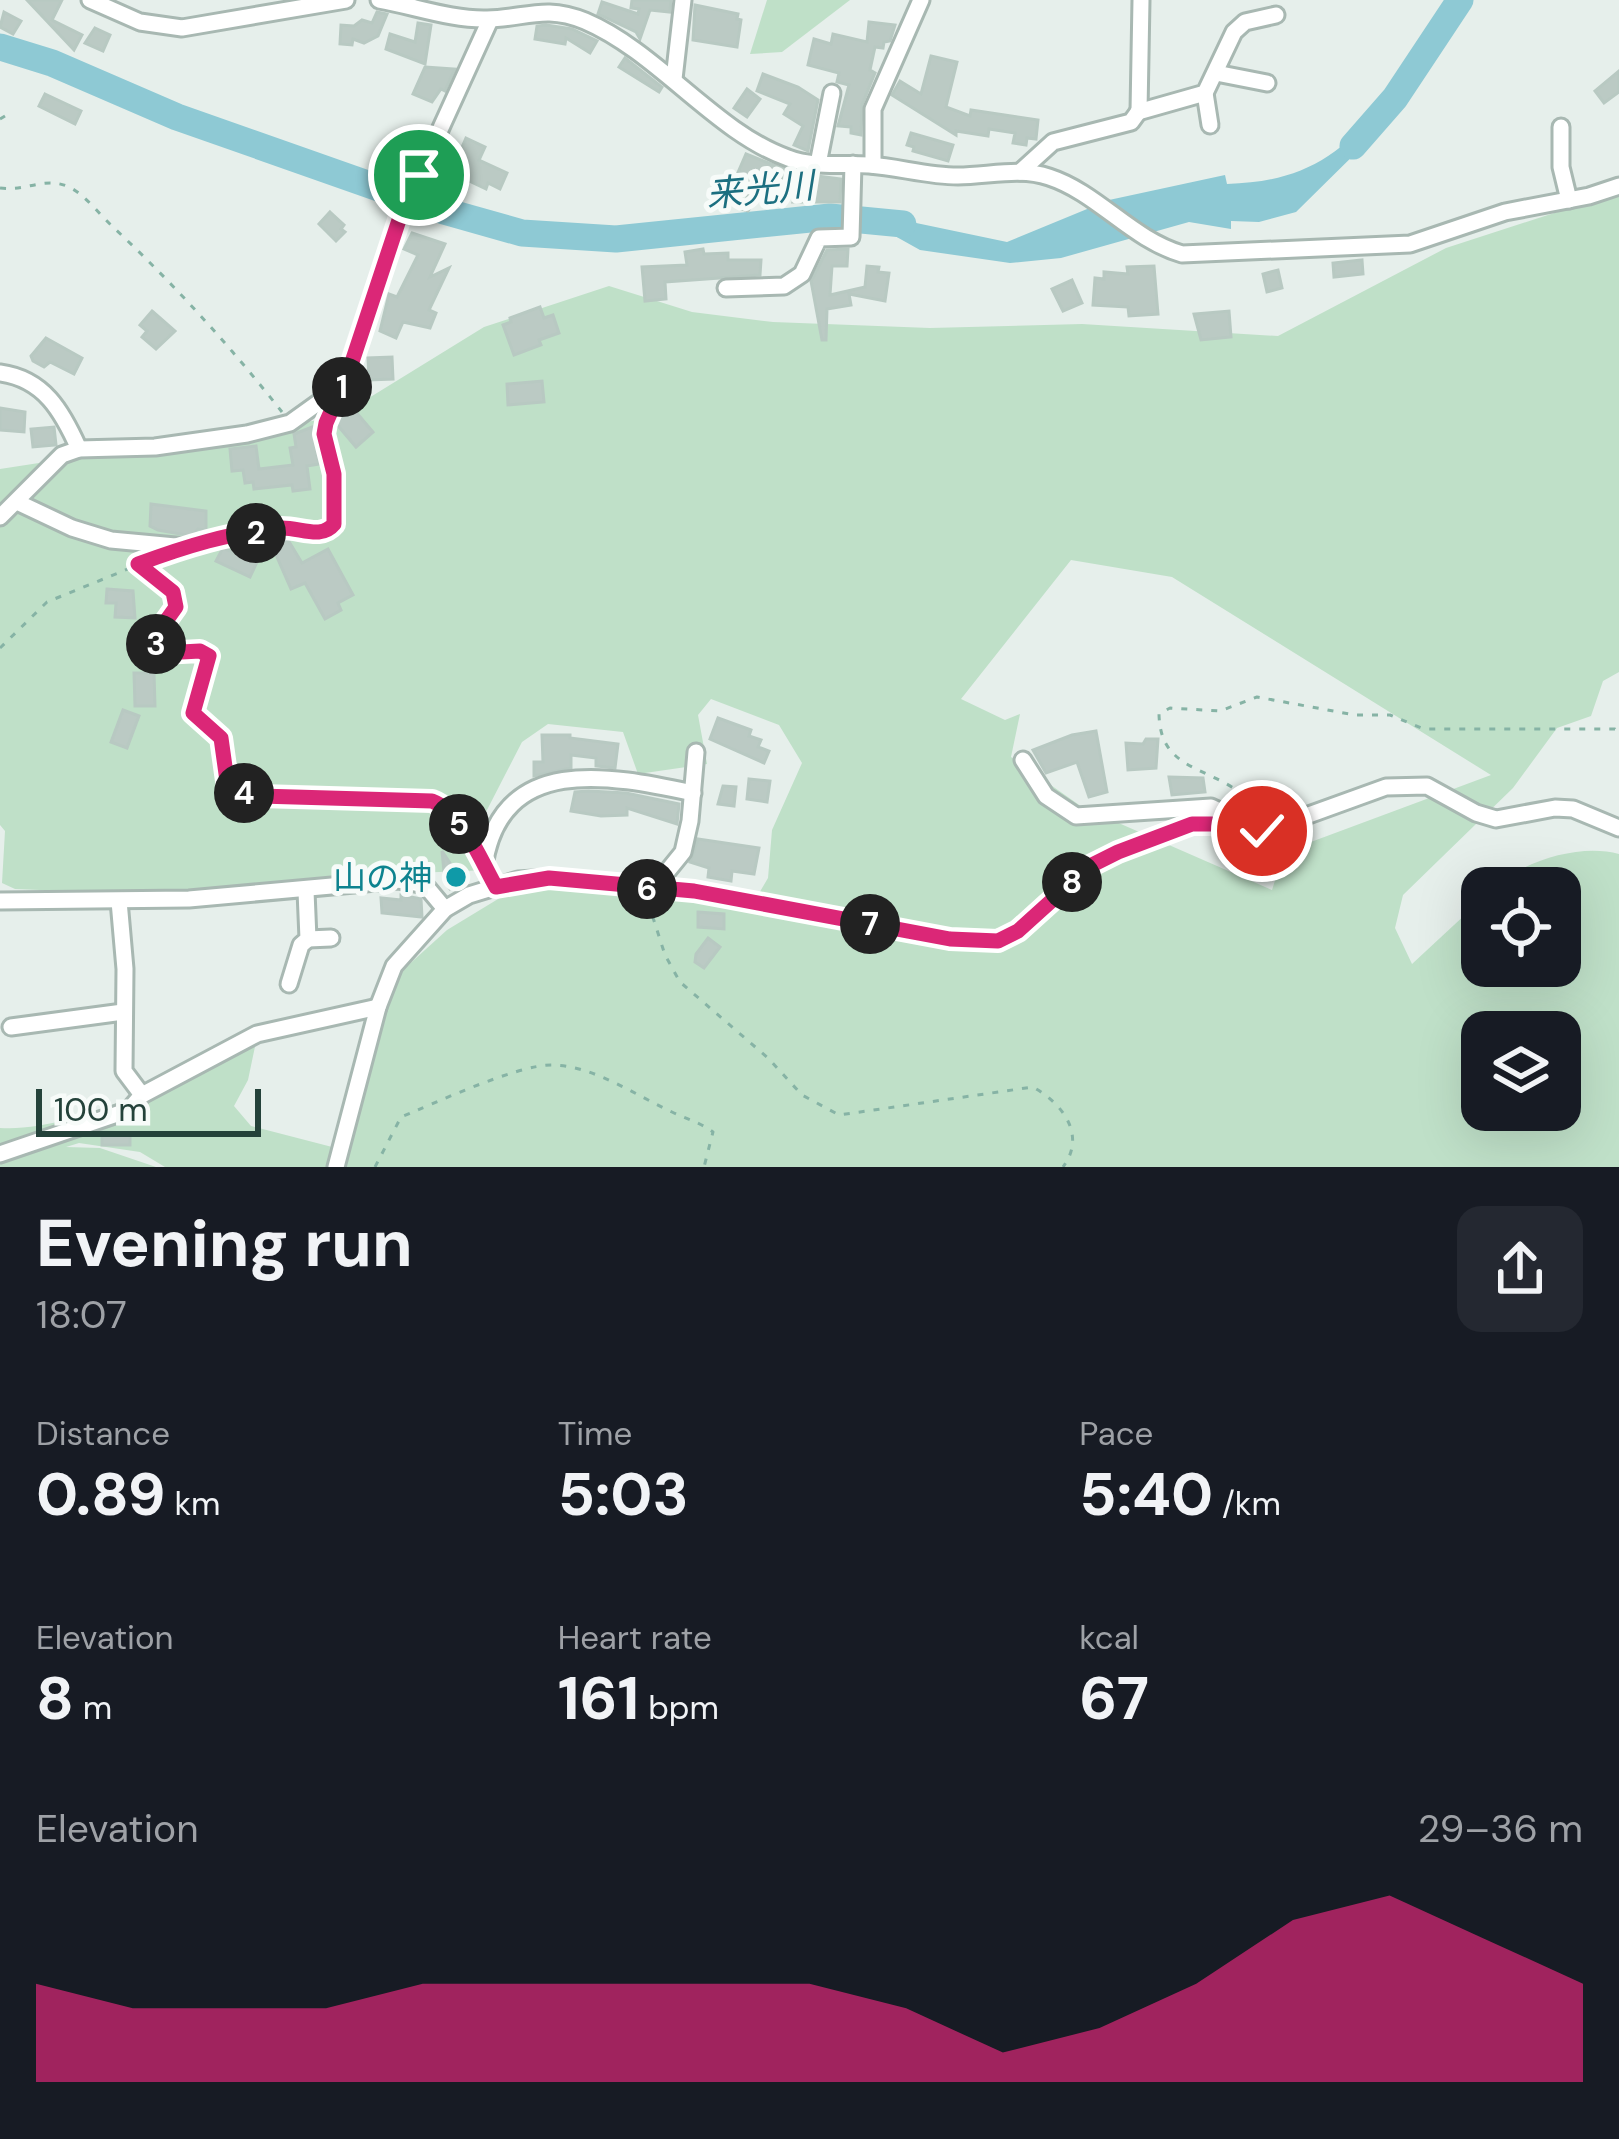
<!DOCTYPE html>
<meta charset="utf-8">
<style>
body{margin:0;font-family:"DM Sans","Noto Sans JP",sans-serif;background:#242831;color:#f1f3f6;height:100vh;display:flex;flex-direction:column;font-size:45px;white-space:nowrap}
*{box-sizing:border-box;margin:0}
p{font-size:39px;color:#9ea1a6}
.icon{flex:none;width:66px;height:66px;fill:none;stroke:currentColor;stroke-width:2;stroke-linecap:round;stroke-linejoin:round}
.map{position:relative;height:1167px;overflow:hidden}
.panel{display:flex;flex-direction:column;background:#171b24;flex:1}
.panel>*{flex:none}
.controls{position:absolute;left:1461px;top:867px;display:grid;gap:24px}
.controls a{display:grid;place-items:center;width:120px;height:120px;border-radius:24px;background:#171b24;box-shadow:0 12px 48px #0002;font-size:60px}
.scale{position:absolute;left:36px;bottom:30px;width:225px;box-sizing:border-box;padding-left:12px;border:6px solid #24423a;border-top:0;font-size:33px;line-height:42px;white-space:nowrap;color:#24423a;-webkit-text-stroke:9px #f7fbf9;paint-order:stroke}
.pin{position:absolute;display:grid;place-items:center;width:102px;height:102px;color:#fff;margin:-51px;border:6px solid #fff;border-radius:50%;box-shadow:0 3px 12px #0007}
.km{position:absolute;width:60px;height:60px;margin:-30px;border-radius:50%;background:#222;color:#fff;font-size:33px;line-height:60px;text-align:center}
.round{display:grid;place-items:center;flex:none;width:126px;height:126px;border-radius:24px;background:#242831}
.summary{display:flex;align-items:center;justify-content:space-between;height:204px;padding:0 36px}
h1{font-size:66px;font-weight:700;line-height:90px}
.stats{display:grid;grid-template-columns:repeat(3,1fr);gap:18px;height:204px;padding:12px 36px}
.stats div{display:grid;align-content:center}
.stats b{font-size:60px;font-weight:700}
.stats small{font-size:33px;font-weight:400}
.stats p{font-size:33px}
.chart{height:336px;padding:24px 36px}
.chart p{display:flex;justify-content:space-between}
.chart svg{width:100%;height:216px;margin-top:12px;fill:#db2777;opacity:.7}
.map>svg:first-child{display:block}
</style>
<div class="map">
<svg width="1619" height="1167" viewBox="0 0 1619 1167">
<rect width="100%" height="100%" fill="#e6efeb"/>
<g fill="#bfe0c8" fill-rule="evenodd">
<polygon points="767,0 850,0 782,52 750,54"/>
<path d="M1619 192V672L1603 681 1591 716 1557 728 1513 788 1403 895 1395 928 1412 964 1482 899V966H1560V888H1494C1523 861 1580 843 1619 854V1167H331L370 1026 404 969 447 930 521 885 636 897 754 902 768 878 772 830 802 763 779 725 711 699 698 715 707 764 638 774 623 732 548 724 522 742 470 843 489 870 339 876 164 895 15 889 2 883 5 831 0 825V469L338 417 484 327 609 286 692 312 773 322 930 328 1082 324 1278 336 1446 248ZM1071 560 1172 577 1491 775 1284 852 1272 890 1082 807 1011 757 1020 714 1005 720 961 699ZM1482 1032H1560V1110H1482Z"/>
<path d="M257 1037 248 1080 234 1106 251 1126 336 1148 326 1167H165L140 1152 79 1143 66 1147 100 1148 156 1167H0V1128C76 1133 189 1071 257 1037Z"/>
</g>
<path fill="#8ec9d4" d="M1380 109 1371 138 1296 212 1259 222 1231 221V229L1189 222 1061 258 1010 263 920 250 868 221 878 215 1007 242 1109 200 1225 175 1227 184C1296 182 1334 161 1380 109Z"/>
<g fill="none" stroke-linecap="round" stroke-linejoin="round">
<g stroke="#8ec9d4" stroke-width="27">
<polyline points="0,47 52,63 177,117 444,211 522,233 616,239 830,217 903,224"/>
<polyline points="1353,146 1395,98 1460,0"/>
</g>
</g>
<g fill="#bbcac4" stroke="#b8c9c2" stroke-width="3">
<polygon points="27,0 62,0 52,20 82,35 74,50"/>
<polygon points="632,0 671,0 670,12 650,10 640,39 636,32 598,14 602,2 638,14 639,9 631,8"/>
<polygon points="695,5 738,14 737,19 741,20 737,47 693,40"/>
<polygon points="4,12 21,21 13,34 0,27"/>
<polygon points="377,12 387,14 378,36 364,43 353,39 352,45 340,44 341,25 354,26 362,20 372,23"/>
<polygon points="869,22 895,25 890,41 884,42 883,48 875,47 870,70 875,73 862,105 861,135 851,133 851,127 838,126 849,85 837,82 839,73 808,65 814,39 831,44 833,34 867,42"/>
<polygon points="418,23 431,25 425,64 386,49 390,34 415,42"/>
<polygon points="546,25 572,29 597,41 590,53 566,38 565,44 535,39 537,26"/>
<polygon points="95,28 110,35 103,51 85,43"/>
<polygon points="931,56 957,62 946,107 970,116 971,110 1038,120 1036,139 1027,138 1026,145 1013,143 1015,133 989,129 988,136 956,131 956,135 892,95 900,81 921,94"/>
<polygon points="625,58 662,87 659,92 619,67"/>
<polygon points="425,67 455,69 445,91 441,89 432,102 413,94"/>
<polygon points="1619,71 1619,92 1604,103 1595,91"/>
<polygon points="763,74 798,87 818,100 808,151 794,145 803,126 784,114 790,104 757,91"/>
<polygon points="747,89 760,99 747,117 734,108"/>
<polygon points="45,94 81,111 75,124 39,106"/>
<polygon points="911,133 953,145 948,161 913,151 914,147 907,145"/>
<polygon points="466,138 485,147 479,160 507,173 500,189 488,183 486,189 467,180 463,189 440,179 453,151 459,154"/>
<polygon points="746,154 794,173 841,179 840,202 793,202 796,193 771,186 768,190 762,189 748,211 742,209 753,183 736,177"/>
<polygon points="330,212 344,225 341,229 345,232 336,241 319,224"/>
<polygon points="412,233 445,244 430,277 449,268 429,310 436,313 430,328 403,322 396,338 380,331 389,294 397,297 418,255 404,249"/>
<polygon points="703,249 704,254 728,253 728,260 761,260 760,275 665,282 666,299 645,301 642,267 687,265 685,252"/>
<polygon points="848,249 847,266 832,266 830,295 865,287 867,266 879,267 878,272 889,273 885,301 849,294 851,305 827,309 826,340 822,340 811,281 827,250"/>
<polygon points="1362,260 1363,274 1334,277 1333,263"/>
<polygon points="1154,266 1158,314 1129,316 1128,307 1093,305 1095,278 1104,279 1104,272 1128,274 1127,267"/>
<polygon points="1278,270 1282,288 1267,292 1263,274"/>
<polygon points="1072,280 1082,303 1063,311 1052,289"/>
<polygon points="540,307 544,318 553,315 559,333 539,340 541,345 514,355 503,325 511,322 510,318"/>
<polygon points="152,311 175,331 156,349 142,337 147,331 140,325"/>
<polygon points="1229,311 1231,337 1201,340 1194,314"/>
<polygon points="46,338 82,358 74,374 50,362 44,367 33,361 31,356"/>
<polygon points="392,357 393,379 369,380 368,358"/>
<polygon points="542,381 544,402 508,405 507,384"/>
<polygon points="350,405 373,432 356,447 333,420"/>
<polygon points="0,408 25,412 24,432 0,430"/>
<polygon points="54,427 56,445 33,447 31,429"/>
<polygon points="312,427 319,464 307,466 310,489 293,491 292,485 254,489 253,482 245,483 243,470 232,471 230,449 256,446 259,469 293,465 290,448 296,447 294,434"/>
<polygon points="151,504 206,511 206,530 198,529 191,536 158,530 150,526"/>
<polygon points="285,535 302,563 328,549 353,595 338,603 341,610 325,619 305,583 291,589 270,541"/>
<polygon points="223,548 257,562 250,577 216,561"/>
<polygon points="107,589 133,591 135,618 115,617 116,603 106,603"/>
<polygon points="134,673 154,673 155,706 135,706"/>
<polygon points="123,710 139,716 127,748 111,742"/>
<polygon points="718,718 751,730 749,736 761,740 758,747 769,751 764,763 710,739"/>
<polygon points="1096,731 1107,792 1089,797 1077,762 1046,773 1033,750 1072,735"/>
<polygon points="542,735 570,735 570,738 618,744 615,768 596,766 596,758 571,755 571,768 534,776 534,762 543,762"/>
<polygon points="1146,739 1158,739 1156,768 1128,770 1126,743 1143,744"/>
<polygon points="1169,777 1203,778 1205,792 1172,795"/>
<polygon points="749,779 770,781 767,802 747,799"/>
<polygon points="723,786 736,787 734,806 718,804"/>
<polygon points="589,791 626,793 679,804 677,824 627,808 627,815 601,816 571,811 575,792"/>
<polygon points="698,839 759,848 754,874 732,871 731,881 708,877 709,868 690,862"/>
<polygon points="442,851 462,881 450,889 445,882"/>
<polygon points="401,895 421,899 422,917 382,913 381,898 401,900"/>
<polygon points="698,912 724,914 724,929 698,927"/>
<polygon points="708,938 720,947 704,968 695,962 696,954"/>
<polygon points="102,1132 130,1133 130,1145 102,1145"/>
</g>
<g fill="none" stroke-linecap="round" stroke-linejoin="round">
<defs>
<g id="minor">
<polyline points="90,0 140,22 182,28 346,0"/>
<path d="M379 0C414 6 452 20 487 19 524 19 544 4 585 21 658 52 716 133 788 158 814 168 841 163 869 165 899 167 927 176 958 176 988 176 1020 167 1049 177 1098 193 1131 239 1182 254L1410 244 1505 212 1589 196 1619 186"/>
<polyline points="1216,73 1267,83"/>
<polyline points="674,79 683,0"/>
<polyline points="1205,93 1210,125"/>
<polyline points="1138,112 1205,93 1234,32 1245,22 1276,15"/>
<polyline points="1561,127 1561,167 1569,200"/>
<polyline points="818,164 832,93"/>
<polyline points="873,165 873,109 921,0"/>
<polyline points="1020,172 1053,142 1131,122 1139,111 1141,0"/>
<polyline points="726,288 784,286 802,274 819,238 851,237 853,164"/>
<path d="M0 373C44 379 62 411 79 449"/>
<polyline points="17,502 72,528 111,540 186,547"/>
<polyline points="0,517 62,455 79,449 155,447 247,434 290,423 343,385 399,220 490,20"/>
<polyline points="1023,760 1046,796 1076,816 1211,807 1260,830"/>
<path d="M484 866C501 753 609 775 693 793"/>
<polyline points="653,889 683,852 690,821 696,752"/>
<polyline points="0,901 189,899 398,880 425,885 445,909"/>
<polyline points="119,901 125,969 124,1071 142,1095"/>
<polyline points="308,939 331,938"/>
<polyline points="289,984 301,945 308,939 306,891"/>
<polyline points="11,1027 123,1012"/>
<polyline points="0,1154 129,1110 142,1095 257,1034 378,1007"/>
<polyline points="336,1167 378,1007 394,966 445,909 469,895 518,880 549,878 694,891 949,939 998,941 1018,931 1090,866 1118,852 1193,824 1212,823 1256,834 1386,787 1427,786 1476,813 1496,819 1555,808 1573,809 1619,828"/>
</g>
</defs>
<use href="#minor" stroke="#a8b8b2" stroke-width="21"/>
<g stroke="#86b3a5" stroke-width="3" stroke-dasharray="6 9" stroke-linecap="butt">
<polyline points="0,119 5,116"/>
<path d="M0 188C26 192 46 175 71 188 86 196 100 215 112 226 174 284 230 346 282 412"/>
<path d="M198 543C227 538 259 527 288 528 306 529 322 538 335 524L334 474 324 433 331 414"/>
<polyline points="138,564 174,592 176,607 161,627 157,647 163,653 200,651 209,657 193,713 221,738 228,787 261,796 432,801 444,806 473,848"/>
<polyline points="0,648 47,602 150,560"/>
<path d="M1229 799 1235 789C1200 766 1160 766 1159 714L1170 708 1220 711 1257 697 1355 715H1390L1424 729H1615L1619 733"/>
<path d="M648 902 665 955 680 982 768 1058 802 1095 839 1115 1033 1087C1062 1103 1087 1135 1063 1167"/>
<path d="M375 1167 401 1117C435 1103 517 1065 551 1065 593 1065 635 1095 672 1112 687 1119 699 1122 713 1132L704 1167"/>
</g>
<use href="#minor" stroke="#fff" stroke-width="15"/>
</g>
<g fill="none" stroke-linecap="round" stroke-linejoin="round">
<defs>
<path id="route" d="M419 175 399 220 350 368 326 423 324 434 334 474V524C321 540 300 527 280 528 231 532 184 547 138 564L173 592 176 607 161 628 157 647 163 653 200 651 209 656 193 713 221 738 228 788 260 796 432 801C463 813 480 859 496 887L549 878 694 891 950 939 998 941 1018 931 1090 866 1118 852 1192 824H1212L1238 833 1262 831"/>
</defs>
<use href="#route" stroke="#fff" stroke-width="24"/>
<use href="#route" stroke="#db2777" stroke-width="15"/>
</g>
<circle fill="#0f9aa8" stroke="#f7fbf9" stroke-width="4.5" cx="456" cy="877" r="12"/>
<g text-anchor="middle" stroke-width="10" stroke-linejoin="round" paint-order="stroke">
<g font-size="33" fill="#0d838f" stroke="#f7fbf9" text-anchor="end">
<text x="432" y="889">山の神</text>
</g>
<g font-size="36" font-style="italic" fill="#1c6f80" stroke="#f7fbf9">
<text transform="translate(760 189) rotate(-5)" y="13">来光川</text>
</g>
</g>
</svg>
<div class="controls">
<a><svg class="icon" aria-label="locate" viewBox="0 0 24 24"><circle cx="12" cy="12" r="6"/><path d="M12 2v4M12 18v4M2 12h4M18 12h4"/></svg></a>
<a><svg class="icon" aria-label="layers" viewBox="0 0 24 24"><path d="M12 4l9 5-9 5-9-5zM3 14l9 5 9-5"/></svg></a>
</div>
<div class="scale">100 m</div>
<div class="pin" style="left:419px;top:175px;background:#1e9e55"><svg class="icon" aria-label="arrive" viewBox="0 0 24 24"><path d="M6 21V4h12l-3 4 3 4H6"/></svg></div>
<div class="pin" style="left:1262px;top:831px;background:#d93025"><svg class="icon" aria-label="check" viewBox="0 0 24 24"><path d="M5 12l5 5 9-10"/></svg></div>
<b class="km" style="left:342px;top:387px">1</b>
<b class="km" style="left:256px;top:533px">2</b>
<b class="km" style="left:156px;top:644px">3</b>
<b class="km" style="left:244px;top:793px">4</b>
<b class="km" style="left:459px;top:824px">5</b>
<b class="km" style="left:647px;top:889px">6</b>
<b class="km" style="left:870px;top:924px">7</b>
<b class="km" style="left:1072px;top:882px">8</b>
</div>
<section class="panel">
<div class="summary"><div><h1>Evening run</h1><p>18:07</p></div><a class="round"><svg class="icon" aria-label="share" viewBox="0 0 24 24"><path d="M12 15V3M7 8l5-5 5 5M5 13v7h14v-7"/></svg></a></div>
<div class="stats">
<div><p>Distance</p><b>0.89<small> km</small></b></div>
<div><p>Time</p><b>5:03</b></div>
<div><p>Pace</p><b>5:40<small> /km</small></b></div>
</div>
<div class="stats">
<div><p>Elevation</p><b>8<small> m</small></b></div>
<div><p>Heart rate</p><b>161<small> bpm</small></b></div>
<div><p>kcal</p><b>67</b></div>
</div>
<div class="chart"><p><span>Elevation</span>29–36 m</p>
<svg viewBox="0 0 160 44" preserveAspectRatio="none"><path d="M0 44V24L10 29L20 29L30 29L40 24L50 24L60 24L70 24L80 24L90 29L100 38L110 33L120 24L130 11L140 6L150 15L160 24V44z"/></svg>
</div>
</section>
